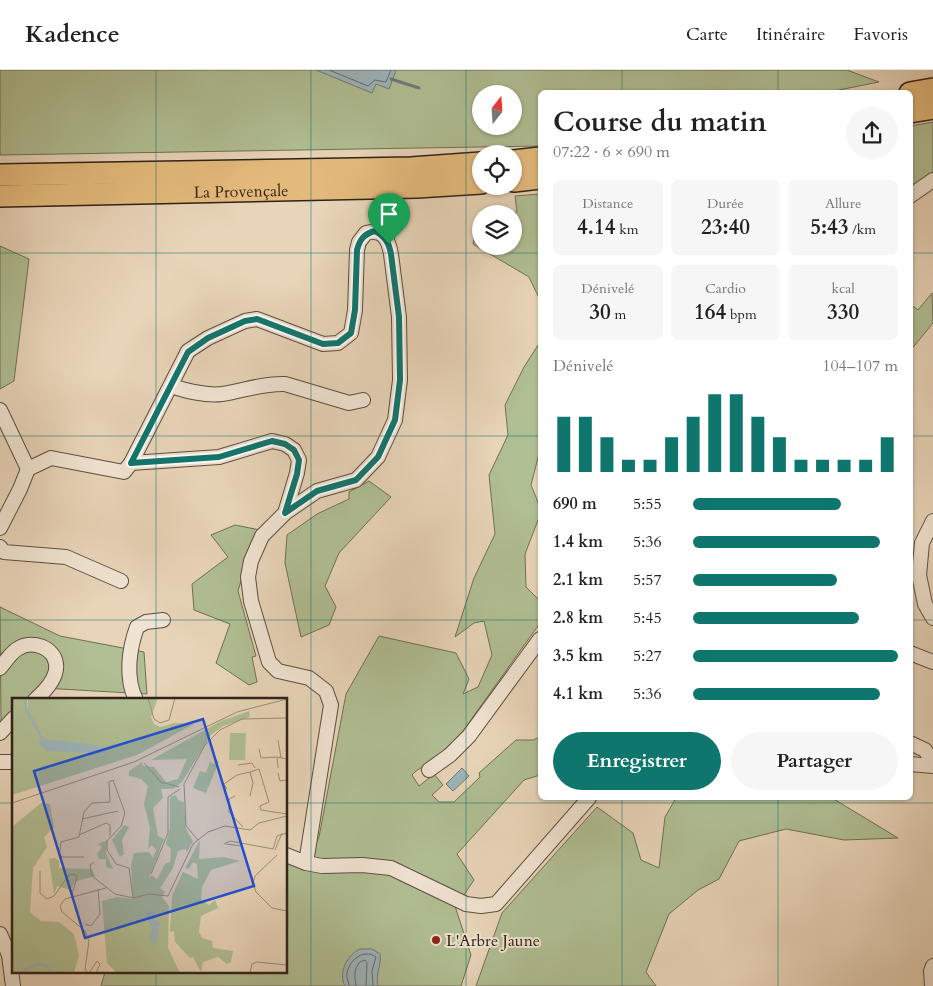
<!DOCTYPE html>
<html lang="fr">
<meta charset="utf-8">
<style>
body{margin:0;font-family:Cardo,serif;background:#f6f6f6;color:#222;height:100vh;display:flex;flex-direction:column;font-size:19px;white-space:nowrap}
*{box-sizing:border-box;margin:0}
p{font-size:16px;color:#767676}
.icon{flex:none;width:28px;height:28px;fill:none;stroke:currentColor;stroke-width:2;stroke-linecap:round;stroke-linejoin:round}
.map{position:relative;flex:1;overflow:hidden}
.details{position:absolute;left:538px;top:20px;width:375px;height:710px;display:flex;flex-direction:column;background:#fff;border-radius:8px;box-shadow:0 1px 4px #0004}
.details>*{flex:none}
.needle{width:32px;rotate:17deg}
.fabs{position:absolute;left:472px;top:15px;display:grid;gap:10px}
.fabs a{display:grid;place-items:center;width:50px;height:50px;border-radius:50%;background:#fff;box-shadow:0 1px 4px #0004;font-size:25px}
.pin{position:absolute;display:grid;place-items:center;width:42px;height:42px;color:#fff;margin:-51px -21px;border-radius:50% 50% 50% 0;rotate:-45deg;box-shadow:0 0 5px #0007}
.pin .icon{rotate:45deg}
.round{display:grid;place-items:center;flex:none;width:52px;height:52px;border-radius:26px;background:#f6f6f6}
.headline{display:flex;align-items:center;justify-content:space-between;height:85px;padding:0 15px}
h1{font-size:28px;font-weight:600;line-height:38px}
.figures{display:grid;grid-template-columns:repeat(3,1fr);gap:8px;height:85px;padding:5px 15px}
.figures div{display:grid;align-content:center;border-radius:8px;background:#f6f6f6;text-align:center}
.figures b{font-size:21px;font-weight:600}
.figures small{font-size:14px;font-weight:400}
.figures p{font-size:14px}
.chart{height:140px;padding:10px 15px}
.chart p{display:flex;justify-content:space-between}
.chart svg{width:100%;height:90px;margin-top:5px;stroke:#0f766e;stroke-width:6}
.button{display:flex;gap:10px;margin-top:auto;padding:10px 15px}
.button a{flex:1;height:58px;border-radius:30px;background:#0f766e;color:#fff;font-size:20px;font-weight:600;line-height:58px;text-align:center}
.button a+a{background:#f6f6f6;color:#222}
ul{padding:0 15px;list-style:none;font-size:16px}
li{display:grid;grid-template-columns:80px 60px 1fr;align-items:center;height:38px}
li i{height:12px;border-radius:6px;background:#0f766e}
header{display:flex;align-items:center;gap:30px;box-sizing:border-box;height:70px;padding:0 25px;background:#fff;border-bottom:1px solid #e0e0e0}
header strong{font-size:24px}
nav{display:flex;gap:28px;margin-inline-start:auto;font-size:18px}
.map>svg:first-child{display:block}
</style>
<header>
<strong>Kadence</strong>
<nav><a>Carte</a><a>Itinéraire</a><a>Favoris</a></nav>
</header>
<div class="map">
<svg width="933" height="916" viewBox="0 0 933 916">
<rect width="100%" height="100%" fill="#e8d4b8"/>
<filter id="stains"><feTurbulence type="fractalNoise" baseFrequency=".004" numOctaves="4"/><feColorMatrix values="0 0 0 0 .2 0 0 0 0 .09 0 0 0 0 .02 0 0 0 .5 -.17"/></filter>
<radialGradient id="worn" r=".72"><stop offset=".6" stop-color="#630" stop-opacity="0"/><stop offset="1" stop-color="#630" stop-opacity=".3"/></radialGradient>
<g fill="#b0be93" stroke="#707056" fill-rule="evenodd">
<path d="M0 0H847L879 12 829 22H540V76L0 85ZM481 24H514V56H481Z"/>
<polygon points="933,52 933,102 910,118 910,56"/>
<polygon points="540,124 540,230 529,207 473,174 479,145 481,145 481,176 514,176 514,144 494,144 517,142 515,126"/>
<polygon points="0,176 29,189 14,311 0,319"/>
<polygon points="932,223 933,253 910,281 910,234 918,240"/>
<polygon points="540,272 540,380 531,415 540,437 540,445 525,484 526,517 540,531 540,553 448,682 416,701 412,705 419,716 434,704 443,715 432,725 439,732 454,732 480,707 479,703 516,670 533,670 540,667 540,705 524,710 457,784 474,810 464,825 399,795 453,830 471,885 461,916 101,916 105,902 286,902 286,789 304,797 319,767 346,624 379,566 456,583 469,609 463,624 478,617 492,585 484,551 474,553 455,567 474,508 495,464 489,405 508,365 505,335 524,297"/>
<polygon points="369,411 391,427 339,483 325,516 336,537 329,555 301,567 285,493 287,465 317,444 349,429 349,422"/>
<polygon points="235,455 260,460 245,497 238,521 256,586 252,587 257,612 249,615 216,593 230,554 194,540 192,514 228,487 211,465"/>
<polygon points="0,537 60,566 144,582 147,624 43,618 29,630 14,630 14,643 1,654"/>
<polygon points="676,728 832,728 898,768 844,770 786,759 739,771 719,809 698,820 669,844 646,902 656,916 476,916 502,843 597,737 633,763 641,790 659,798 665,747"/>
</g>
<g fill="#9db5bb" stroke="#717a7a">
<polygon points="316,0 396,0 389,19 376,14 372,23"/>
<polygon points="462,698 469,706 453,721 446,714"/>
<path d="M360 879H372L380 884C382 894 375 904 378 916H345C338 903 347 885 360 879Z"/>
</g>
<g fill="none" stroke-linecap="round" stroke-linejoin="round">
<g stroke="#666c6a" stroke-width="1">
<polyline points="329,0 368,16 375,10 386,12 391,0"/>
<path d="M349 916C349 913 348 911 347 908 345 893 363 877 376 887L372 901 373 916"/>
<path d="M356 916C355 906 353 900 360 892L365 890 367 893 366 916"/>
</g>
<polyline stroke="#717a7a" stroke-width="3" points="391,9 419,18"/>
<defs>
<g id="minor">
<polyline points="910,126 933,110"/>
<path d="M171 316C187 321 205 326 222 324 243 321 263 313 285 314L349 333 363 330"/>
<polyline points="0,340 28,399"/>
<polyline points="131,393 219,387 272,371 285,374 294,380 299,390 297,403 285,443"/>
<polyline points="933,451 922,473 919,505 925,534 933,548"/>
<path d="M0 458 20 419 28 399 51 388 124 402 131 393 188 281 208 268 245 251 257 249 323 274 338 273 351 263 355 240 357 180 359 172 366 163C383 159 388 168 391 184L399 247 400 310 395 350 378 387 356 410 317 421 285 443 262 466 251 491 248 507 251 531 269 592 278 601 309 608 326 621 331 635 306 793"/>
<polyline points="0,477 4,482 66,487 121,511"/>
<polyline points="910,583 933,592"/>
<path d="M0 598C5 592 12 581 19 578 32 570 54 577 56 594 58 608 44 622 35 630"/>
<path d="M136 630C125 608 129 579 137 557L146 552 163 550"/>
<polyline points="0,663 14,648"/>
<polyline points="910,673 925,680 933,692"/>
<polyline points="0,692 14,692"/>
<polyline points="910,694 933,696"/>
<polyline points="429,700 450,685 469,666 540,569"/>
<polyline points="286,785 306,793 322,796 362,795 391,798 466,834 481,836 496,834 589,728"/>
<polyline points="0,864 9,885 13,916"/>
<polyline points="932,916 931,901 933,896"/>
</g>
<g id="highway">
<polyline points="910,23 933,19"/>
<polyline points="910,42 933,38"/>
<polyline points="514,91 540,88"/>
<polyline points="0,105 411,98 481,93"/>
<polyline points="514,111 540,108"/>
<path id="s1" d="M0 126 417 117 481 113"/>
</g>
</defs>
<use href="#minor" stroke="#5d4e41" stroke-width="16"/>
<use href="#highway" stroke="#2f2219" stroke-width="24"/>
<use href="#minor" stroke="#f0e3d1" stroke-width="14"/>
<use href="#highway" stroke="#e4ba7c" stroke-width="21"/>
</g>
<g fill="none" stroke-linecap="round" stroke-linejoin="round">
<defs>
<path id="route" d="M375 161C385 166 389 173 391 184L399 247 400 310 395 350 378 387 356 410 317 421 285 443 297 404 299 390 294 380 285 374 272 371 219 387 131 393 188 282 208 268 245 251 257 249 323 274 338 273 351 263 355 240 357 180C360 169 364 164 375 161Z"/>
</defs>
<use href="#route" stroke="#fff" stroke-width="10"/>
<use href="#route" stroke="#0f766e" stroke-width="6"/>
</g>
<path fill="none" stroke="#0f766e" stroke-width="1" stroke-opacity="0.55" d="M156 0V630M311 0V916M466 0V916M622 0V22M778 0V22M0 183H540M910 183H933M0 366H540M910 366H933M0 550H540M910 550H933M622 728V916M778 728V916M0 733H14M286 733H933M156 902V916"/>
<circle fill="#8f2418" stroke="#f0e3d1" stroke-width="2" cx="436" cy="870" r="5"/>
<g text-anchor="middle" stroke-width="4" stroke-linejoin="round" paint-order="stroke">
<g font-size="16" fill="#2f2219" stroke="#f0e3d1">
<text dy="6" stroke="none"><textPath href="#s1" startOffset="241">La Provençale</textPath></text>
</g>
<g font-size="16" fill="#2f2219" stroke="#f0e3d1" text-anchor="start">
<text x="446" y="876">L'Arbre Jaune</text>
</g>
</g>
<g transform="translate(12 628)">
<rect width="275" height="275" fill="#e8d4b8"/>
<path d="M0 0H14L16 12V0H146L139 19 142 26 148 29 163 25 182 26 125 57 0 97ZM237 13 238 19 211 28 199 37 170 84 161 91H149L151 100 141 110 146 138 152 141 137 180 140 177 145 181 153 166 158 164 159 151 154 146 158 130V99L164 97 166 102 172 104 174 131 181 143 175 154 173 151 166 153 161 170 148 190 153 194 150 199 157 208 156 250 168 275H105L95 265 90 203 105 199 121 201 119 167 122 155 137 154 141 160 144 152 140 147 136 151 138 130 132 106 136 88 129 81 117 78V73L130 64 131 68 142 69 154 84 166 81 175 61 139 62 209 23ZM218 35H234L233 62H217ZM204 62 207 63 194 95 181 90 188 73 194 75 198 64 202 66ZM29 105 38 106 42 129 32 139 35 149 21 170 18 214 29 223 47 224 62 236 67 257 62 275H0V129ZM112 127 117 129 110 142 112 156 108 159 100 142ZM95 142 94 155 101 171 94 169V161H87L85 156 90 149 86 146ZM188 142 187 161 212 159 228 163 199 172 190 189 189 201 197 207 203 202 206 210 189 218 187 234 190 240 200 243 201 250 221 253 219 264 215 266 206 259 191 264 189 274 181 259 178 260 163 244 162 233 158 234 160 198 171 174 186 181 185 166 181 164 177 171 173 170ZM43 160 47 163V170L80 171 83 178 64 183 58 192 45 188 42 196 37 161Z" fill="#b0be93"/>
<path d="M34 41 91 48 94 55 34 53 26 45ZM136 213H140L142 221 148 224 144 247 137 241 140 230 134 219Z" fill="#9db5bb"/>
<path fill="none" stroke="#9db5bb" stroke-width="2.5" d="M14 0V11L31 42M6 275 25 266 32 267 41 275"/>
<path fill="none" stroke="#9e8d78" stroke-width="1" d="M136 0 142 21 148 25 157 22 163 0M266 42 269 60M247 51 249 60 265 59M132 65 149 84 167 89M226 67 240 65 243 70M266 70 265 59 275 61M266 75 268 83 275 82M215 91 212 86 225 77 238 74M223 98 217 101V114L231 129M238 98 241 85 238 74 247 71 257 104 248 108 249 112 275 116M0 105 122 64 225 14 275 1M70 121 106 113M67 137 94 125 98 127V138M186 142 174 128 172 86 193 47 208 32 230 21 275 20M212 146 218 143 261 151 265 138 275 135M214 146 230 148M263 152 270 135M265 157 243 178 241 185 244 194 260 210 275 213M72 159H47L49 144 67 139 72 114 80 105 98 104 97 84 101 82 113 115 109 128 95 143V152L104 166 117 170 121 200M82 164 78 167 80 178 103 196 121 200 137 196 156 198 181 146 196 134 213 128 238 132 247 125 275 118M28 173V195L35 201 42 198 57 177 63 176 65 180 59 199M139 176 156 135V99L168 91M73 226 79 228 88 216 86 191M75 275 73 271 77 243 73 233 50 214 48 208 53 201 94 190M77 275 85 263 88 266 84 275M238 275 240 266 245 264 275 267"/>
<path fill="#1d4ed8" fill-opacity="0.15" stroke="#1d4ed8" stroke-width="2.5" d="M191 21 242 188 73 240 22 73Z"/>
<rect width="275" height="275" fill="none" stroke="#2f2219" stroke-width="2.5"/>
</g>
<rect width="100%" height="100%" filter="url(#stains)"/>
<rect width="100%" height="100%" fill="url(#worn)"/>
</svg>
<div class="fabs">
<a><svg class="needle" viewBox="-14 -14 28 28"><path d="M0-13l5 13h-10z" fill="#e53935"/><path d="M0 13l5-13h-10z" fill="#767676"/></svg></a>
<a><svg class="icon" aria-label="locate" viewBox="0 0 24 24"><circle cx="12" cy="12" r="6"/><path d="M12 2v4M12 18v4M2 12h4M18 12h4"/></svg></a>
<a><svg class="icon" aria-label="layers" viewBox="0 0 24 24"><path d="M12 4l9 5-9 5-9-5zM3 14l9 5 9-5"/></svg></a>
</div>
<div class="pin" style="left:389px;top:174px;background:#1e9e55"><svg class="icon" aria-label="arrive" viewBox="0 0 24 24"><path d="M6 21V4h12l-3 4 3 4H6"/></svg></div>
<section class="details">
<div class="headline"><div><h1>Course du matin</h1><p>07:22 · 6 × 690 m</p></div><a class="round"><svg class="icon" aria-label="share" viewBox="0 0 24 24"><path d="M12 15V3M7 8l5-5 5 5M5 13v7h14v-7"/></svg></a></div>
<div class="figures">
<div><p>Distance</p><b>4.14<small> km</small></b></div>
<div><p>Durée</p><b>23:40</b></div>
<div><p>Allure</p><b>5:43<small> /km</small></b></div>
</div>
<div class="figures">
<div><p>Dénivelé</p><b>30<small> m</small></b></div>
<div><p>Cardio</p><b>164<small> bpm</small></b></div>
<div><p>kcal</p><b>330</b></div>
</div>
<div class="chart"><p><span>Dénivelé</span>104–107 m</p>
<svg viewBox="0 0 160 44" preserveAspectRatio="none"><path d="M5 44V17M15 44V17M25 44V27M35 44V38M45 44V38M55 44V27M65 44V17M75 44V6M85 44V6M95 44V17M105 44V27M115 44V38M125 44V38M135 44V38M145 44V38M155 44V27"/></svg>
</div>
<ul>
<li><b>690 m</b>5:55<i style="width:72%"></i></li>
<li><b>1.4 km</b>5:36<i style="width:91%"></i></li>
<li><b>2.1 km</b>5:57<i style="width:70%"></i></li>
<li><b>2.8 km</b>5:45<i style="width:81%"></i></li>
<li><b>3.5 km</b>5:27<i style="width:100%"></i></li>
<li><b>4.1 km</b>5:36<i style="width:91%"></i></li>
</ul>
<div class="button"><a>Enregistrer</a><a>Partager</a></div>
</section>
</div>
